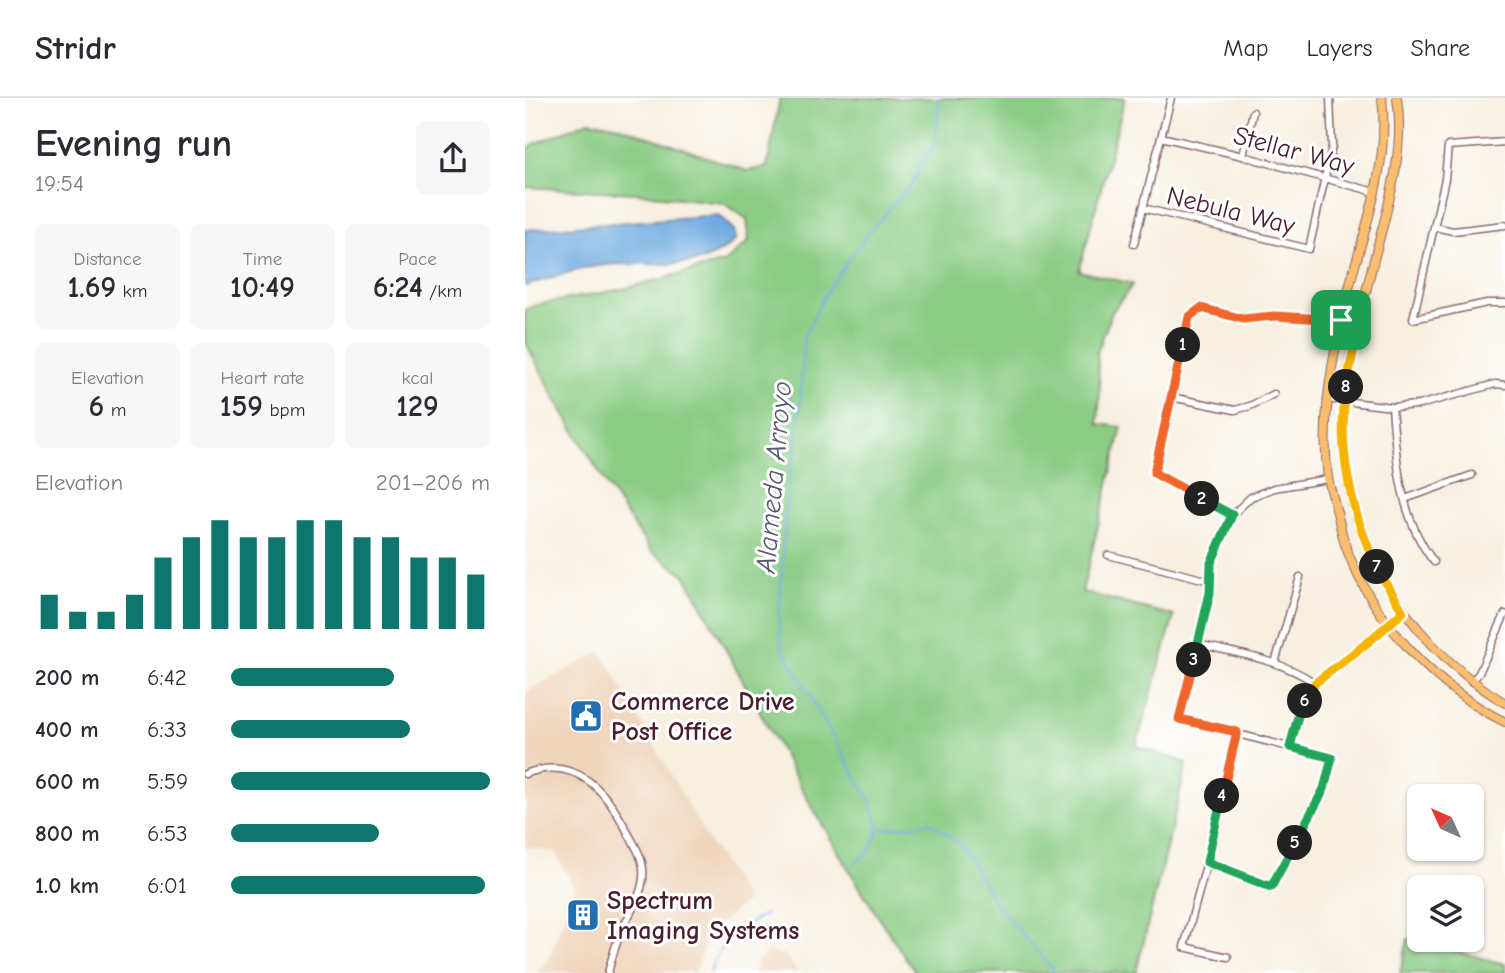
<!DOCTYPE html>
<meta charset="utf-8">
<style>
body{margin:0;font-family:"Comic Neue",sans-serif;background:#f7f7f7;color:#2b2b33;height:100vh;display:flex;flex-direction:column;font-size:26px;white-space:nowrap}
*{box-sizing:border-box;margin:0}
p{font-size:23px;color:#7c7c81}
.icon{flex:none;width:38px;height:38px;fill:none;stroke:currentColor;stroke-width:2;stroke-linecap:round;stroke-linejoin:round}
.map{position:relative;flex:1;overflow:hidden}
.details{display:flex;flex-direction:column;background:#fff;width:525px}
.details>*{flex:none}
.needle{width:46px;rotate:315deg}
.buttons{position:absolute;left:882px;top:686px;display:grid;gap:14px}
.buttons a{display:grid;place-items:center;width:77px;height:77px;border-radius:10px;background:#fff;box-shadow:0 2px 5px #0004;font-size:35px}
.pin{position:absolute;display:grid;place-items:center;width:60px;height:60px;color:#fff;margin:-30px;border-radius:14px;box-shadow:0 4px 10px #0006}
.km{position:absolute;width:35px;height:35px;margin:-18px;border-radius:50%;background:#222;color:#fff;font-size:19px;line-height:35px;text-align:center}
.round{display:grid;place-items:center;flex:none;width:74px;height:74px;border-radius:10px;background:#f7f7f7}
.headline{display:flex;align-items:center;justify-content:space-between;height:119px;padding:0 35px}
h1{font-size:38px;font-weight:700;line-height:52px}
.stats{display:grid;grid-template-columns:repeat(3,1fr);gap:10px;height:119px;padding:7px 35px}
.stats div{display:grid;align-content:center;border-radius:10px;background:#f7f7f7;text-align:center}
.stats b{font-size:30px;font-weight:700}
.stats small{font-size:19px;font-weight:400}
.stats p{font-size:19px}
.chart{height:196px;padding:14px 35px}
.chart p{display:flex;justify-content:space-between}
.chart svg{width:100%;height:126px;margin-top:7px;stroke:#0f766e;stroke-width:6}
ul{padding:0 35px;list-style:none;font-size:23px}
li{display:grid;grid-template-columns:112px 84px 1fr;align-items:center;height:52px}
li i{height:18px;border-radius:9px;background:#0f766e}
header{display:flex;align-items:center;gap:42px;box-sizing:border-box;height:98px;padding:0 35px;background:#fff;border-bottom:2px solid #e1e1e2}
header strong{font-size:33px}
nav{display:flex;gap:38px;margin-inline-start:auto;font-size:24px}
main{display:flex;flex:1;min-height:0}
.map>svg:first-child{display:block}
</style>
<header>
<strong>Stridr</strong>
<nav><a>Map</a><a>Layers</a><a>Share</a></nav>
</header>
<main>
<section class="details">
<div class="headline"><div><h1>Evening run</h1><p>19:54</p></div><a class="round"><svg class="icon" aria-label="share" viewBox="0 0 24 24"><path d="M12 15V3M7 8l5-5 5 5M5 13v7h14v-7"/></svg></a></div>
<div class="stats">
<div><p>Distance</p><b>1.69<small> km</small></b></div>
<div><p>Time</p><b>10:49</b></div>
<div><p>Pace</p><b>6:24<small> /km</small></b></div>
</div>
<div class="stats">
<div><p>Elevation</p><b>6<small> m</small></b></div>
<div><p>Heart rate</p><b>159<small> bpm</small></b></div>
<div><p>kcal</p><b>129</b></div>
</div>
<div class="chart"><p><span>Elevation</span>201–206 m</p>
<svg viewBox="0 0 160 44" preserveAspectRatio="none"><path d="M5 44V32M15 44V38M25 44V38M35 44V32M45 44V19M55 44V12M65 44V6M75 44V12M85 44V12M95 44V6M105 44V6M115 44V12M125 44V12M135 44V19M145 44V19M155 44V25"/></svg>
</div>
<ul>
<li><b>200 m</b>6:42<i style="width:63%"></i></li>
<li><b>400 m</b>6:33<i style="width:69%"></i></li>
<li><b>600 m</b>5:59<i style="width:100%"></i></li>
<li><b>800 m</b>6:53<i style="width:57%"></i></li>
<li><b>1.0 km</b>6:01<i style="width:98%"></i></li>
</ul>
</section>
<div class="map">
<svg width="980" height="875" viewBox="0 0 980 875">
<rect width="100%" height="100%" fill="#fff"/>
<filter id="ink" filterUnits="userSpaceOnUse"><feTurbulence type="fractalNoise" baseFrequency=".0143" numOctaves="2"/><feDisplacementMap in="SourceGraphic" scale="14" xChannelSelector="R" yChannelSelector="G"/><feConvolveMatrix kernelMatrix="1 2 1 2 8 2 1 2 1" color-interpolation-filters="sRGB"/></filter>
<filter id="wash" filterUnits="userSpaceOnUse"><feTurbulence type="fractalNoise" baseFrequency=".00686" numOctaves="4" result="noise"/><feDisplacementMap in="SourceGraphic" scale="28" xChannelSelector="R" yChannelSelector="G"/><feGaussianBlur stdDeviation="1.57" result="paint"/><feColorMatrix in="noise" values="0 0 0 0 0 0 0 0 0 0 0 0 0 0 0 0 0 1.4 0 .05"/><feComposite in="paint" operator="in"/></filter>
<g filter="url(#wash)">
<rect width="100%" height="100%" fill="#f7efdf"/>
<g fill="#f0d5bc">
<polygon points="76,553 178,734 222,803 184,834 170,875 11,875 22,863 50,792 30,754 0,749 0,595"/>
<polygon points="243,853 260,857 273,875 229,875 231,865"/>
</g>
<g fill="#8bcc85" stroke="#6a7658" stroke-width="2">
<path d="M255 0H600L554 173 608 186 587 214 572 255 575 291 573 326 597 329 557 494 649 518 611 648 662 665 611 875H391C303 750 235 611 160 477L126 453 84 391 31 302 0 243V212L11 207 98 191 200 164 224 143 222 121 198 105 112 95 0 89V53L9 46 64 23 90 27 222 73 242 69Z"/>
<polygon points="883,841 980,866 980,875 875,875"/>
</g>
<path fill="#70abe1" stroke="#5d6586" stroke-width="2" d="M193 117 209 132 211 141C174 180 120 160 73 168 49 171 23 181 0 188V132Z"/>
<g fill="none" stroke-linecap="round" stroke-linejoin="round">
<g stroke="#70abe1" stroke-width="2">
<polyline points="356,731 407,725 435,747 471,806 531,875"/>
<polyline points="328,767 344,754 354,732 347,706 256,548 254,521 262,388 273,340 279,238 303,191 340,139 387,86 411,41 414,0"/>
<path d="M185 875C193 844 214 829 242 816"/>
</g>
</g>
</g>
<g filter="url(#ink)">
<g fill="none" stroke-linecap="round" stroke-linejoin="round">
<defs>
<g id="minor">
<polyline points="636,39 718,58 850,94"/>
<polyline points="980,44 923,48 920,81 888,221 962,205 980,205"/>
<polyline points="718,58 728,14"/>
<polyline points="618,110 784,151 807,48 805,0"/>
<polyline points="910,129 928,133 980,127"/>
<polyline points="609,146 646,0"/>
<polyline points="646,299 710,312 725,308 749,296"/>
<polyline points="802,301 867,309 894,307 970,286 980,287"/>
<path d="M867 309C871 362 875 421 909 464"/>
<polyline points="880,401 947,377"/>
<polyline points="707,417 629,375 664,220 675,210 718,221 749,218 834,224"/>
<polyline points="583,457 685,483"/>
<path d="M673 546C713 556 755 561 790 585"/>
<polyline points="750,565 775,479"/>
<polyline points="947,583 954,575 980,516"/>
<polyline points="765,649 773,618 790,585 842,545 878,514"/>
<path d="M0 676C52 656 82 694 103 735 111 749 120 763 118 780 116 801 101 820 94 839 89 851 86 863 83 875"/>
<polyline points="682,764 746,789 799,691 807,660 654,621 685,495 686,465 707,417 726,399 749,390 803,381"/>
<polyline points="703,859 659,849 682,764 712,634"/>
</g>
<g id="major">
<path d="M857 0C866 77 831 149 816 223 805 274 796 328 803 380 805 391 809 401 811 411 815 425 817 439 822 452 849 524 911 590 980 624"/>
<path d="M872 0C881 57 860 118 846 173 836 215 823 258 819 302 807 427 876 542 980 605"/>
</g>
</defs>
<use href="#minor" stroke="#87686a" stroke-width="9"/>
<use href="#major" stroke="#87686a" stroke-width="10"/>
<use href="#minor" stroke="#fff" stroke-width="6"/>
<use href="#major" stroke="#fbbd6e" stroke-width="8"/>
</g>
</g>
<g fill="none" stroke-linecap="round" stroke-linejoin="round" filter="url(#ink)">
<defs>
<polyline id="split-1" points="658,247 664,219 676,210 718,221 749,218 816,222"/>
<polyline id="split-2" points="658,247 629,375 677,401"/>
<polyline id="split-3" points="669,562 685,495 686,465 707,417 677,401"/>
<polyline id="split-4" points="669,562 654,621 712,634 697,698"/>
<polyline id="split-5" points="697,698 682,764 746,789 770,745"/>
<polyline id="split-6" points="770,745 799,691 807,660 765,649 773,618 780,603"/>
<polyline id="split-7" points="780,603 790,585 842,545 878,514 852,469"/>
<path id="split-8" d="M821 289C812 350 825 413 852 469"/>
<polyline id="split-9" points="816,222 834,225 821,289"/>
</defs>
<use href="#split-1" stroke="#fff" stroke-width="14"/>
<use href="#split-2" stroke="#fff" stroke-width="14"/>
<use href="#split-3" stroke="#fff" stroke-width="14"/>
<use href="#split-4" stroke="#fff" stroke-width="14"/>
<use href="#split-5" stroke="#fff" stroke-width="14"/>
<use href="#split-6" stroke="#fff" stroke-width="14"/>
<use href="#split-7" stroke="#fff" stroke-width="14"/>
<use href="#split-8" stroke="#fff" stroke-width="14"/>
<use href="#split-9" stroke="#fff" stroke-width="14"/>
<use href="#split-1" stroke="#f0652b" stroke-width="9"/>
<use href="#split-2" stroke="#f0652b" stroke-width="9"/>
<use href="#split-3" stroke="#22a559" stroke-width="9"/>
<use href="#split-4" stroke="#f0652b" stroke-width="9"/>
<use href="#split-5" stroke="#22a559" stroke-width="9"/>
<use href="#split-6" stroke="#22a559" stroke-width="9"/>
<use href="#split-7" stroke="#f5b400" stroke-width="9"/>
<use href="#split-8" stroke="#f5b400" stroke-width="9"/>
<use href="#split-9" stroke="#f5b400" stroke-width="9"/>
</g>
<defs>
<symbol id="civic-square" viewBox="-11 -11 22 22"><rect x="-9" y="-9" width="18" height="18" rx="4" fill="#1f6fb2" stroke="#fff"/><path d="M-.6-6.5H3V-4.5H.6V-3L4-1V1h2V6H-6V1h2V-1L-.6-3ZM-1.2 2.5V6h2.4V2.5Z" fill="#fff"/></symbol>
<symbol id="building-square" viewBox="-11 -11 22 22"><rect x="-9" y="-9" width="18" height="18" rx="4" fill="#1f6fb2" stroke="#fff"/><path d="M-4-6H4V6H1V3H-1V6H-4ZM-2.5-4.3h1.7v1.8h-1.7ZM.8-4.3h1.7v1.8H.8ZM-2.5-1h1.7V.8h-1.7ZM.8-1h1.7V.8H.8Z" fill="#fff"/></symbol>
</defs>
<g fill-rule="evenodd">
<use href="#civic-square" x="42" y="599" width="38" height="38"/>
<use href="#building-square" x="39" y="798" width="38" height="38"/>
</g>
<g text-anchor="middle" stroke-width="6" stroke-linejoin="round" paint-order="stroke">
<g font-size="26" fill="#4a1f2b" stroke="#fff">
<text transform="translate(769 52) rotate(15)" y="9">Stellar Way</text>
<text transform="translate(706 112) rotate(14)" y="9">Nebula Way</text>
</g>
<g font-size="26" font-weight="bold" fill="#4a1f2b" stroke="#fff" text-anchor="start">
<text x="86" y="612">Commerce Drive<tspan x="86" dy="30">Post Office</tspan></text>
<text x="82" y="811">Spectrum<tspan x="82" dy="30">Imaging Systems</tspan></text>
</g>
<g font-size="28" font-style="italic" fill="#595774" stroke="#fff">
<text transform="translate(248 379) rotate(-85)" y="10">Alameda Arroyo</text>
</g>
</g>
</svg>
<div class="buttons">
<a><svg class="needle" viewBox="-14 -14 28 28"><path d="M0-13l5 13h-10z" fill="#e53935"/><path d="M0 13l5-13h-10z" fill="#7c7c81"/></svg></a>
<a><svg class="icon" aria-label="layers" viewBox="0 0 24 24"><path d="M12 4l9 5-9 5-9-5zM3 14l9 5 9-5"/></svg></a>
</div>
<div class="pin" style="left:816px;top:222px;background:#1e9e55"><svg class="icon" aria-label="arrive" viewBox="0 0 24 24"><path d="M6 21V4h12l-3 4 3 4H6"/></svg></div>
<b class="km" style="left:658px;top:247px">1</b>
<b class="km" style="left:677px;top:401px">2</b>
<b class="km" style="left:669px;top:562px">3</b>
<b class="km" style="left:697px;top:698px">4</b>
<b class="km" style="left:770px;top:745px">5</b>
<b class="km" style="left:780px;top:603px">6</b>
<b class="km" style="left:852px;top:469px">7</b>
<b class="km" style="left:821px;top:289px">8</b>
</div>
</main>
